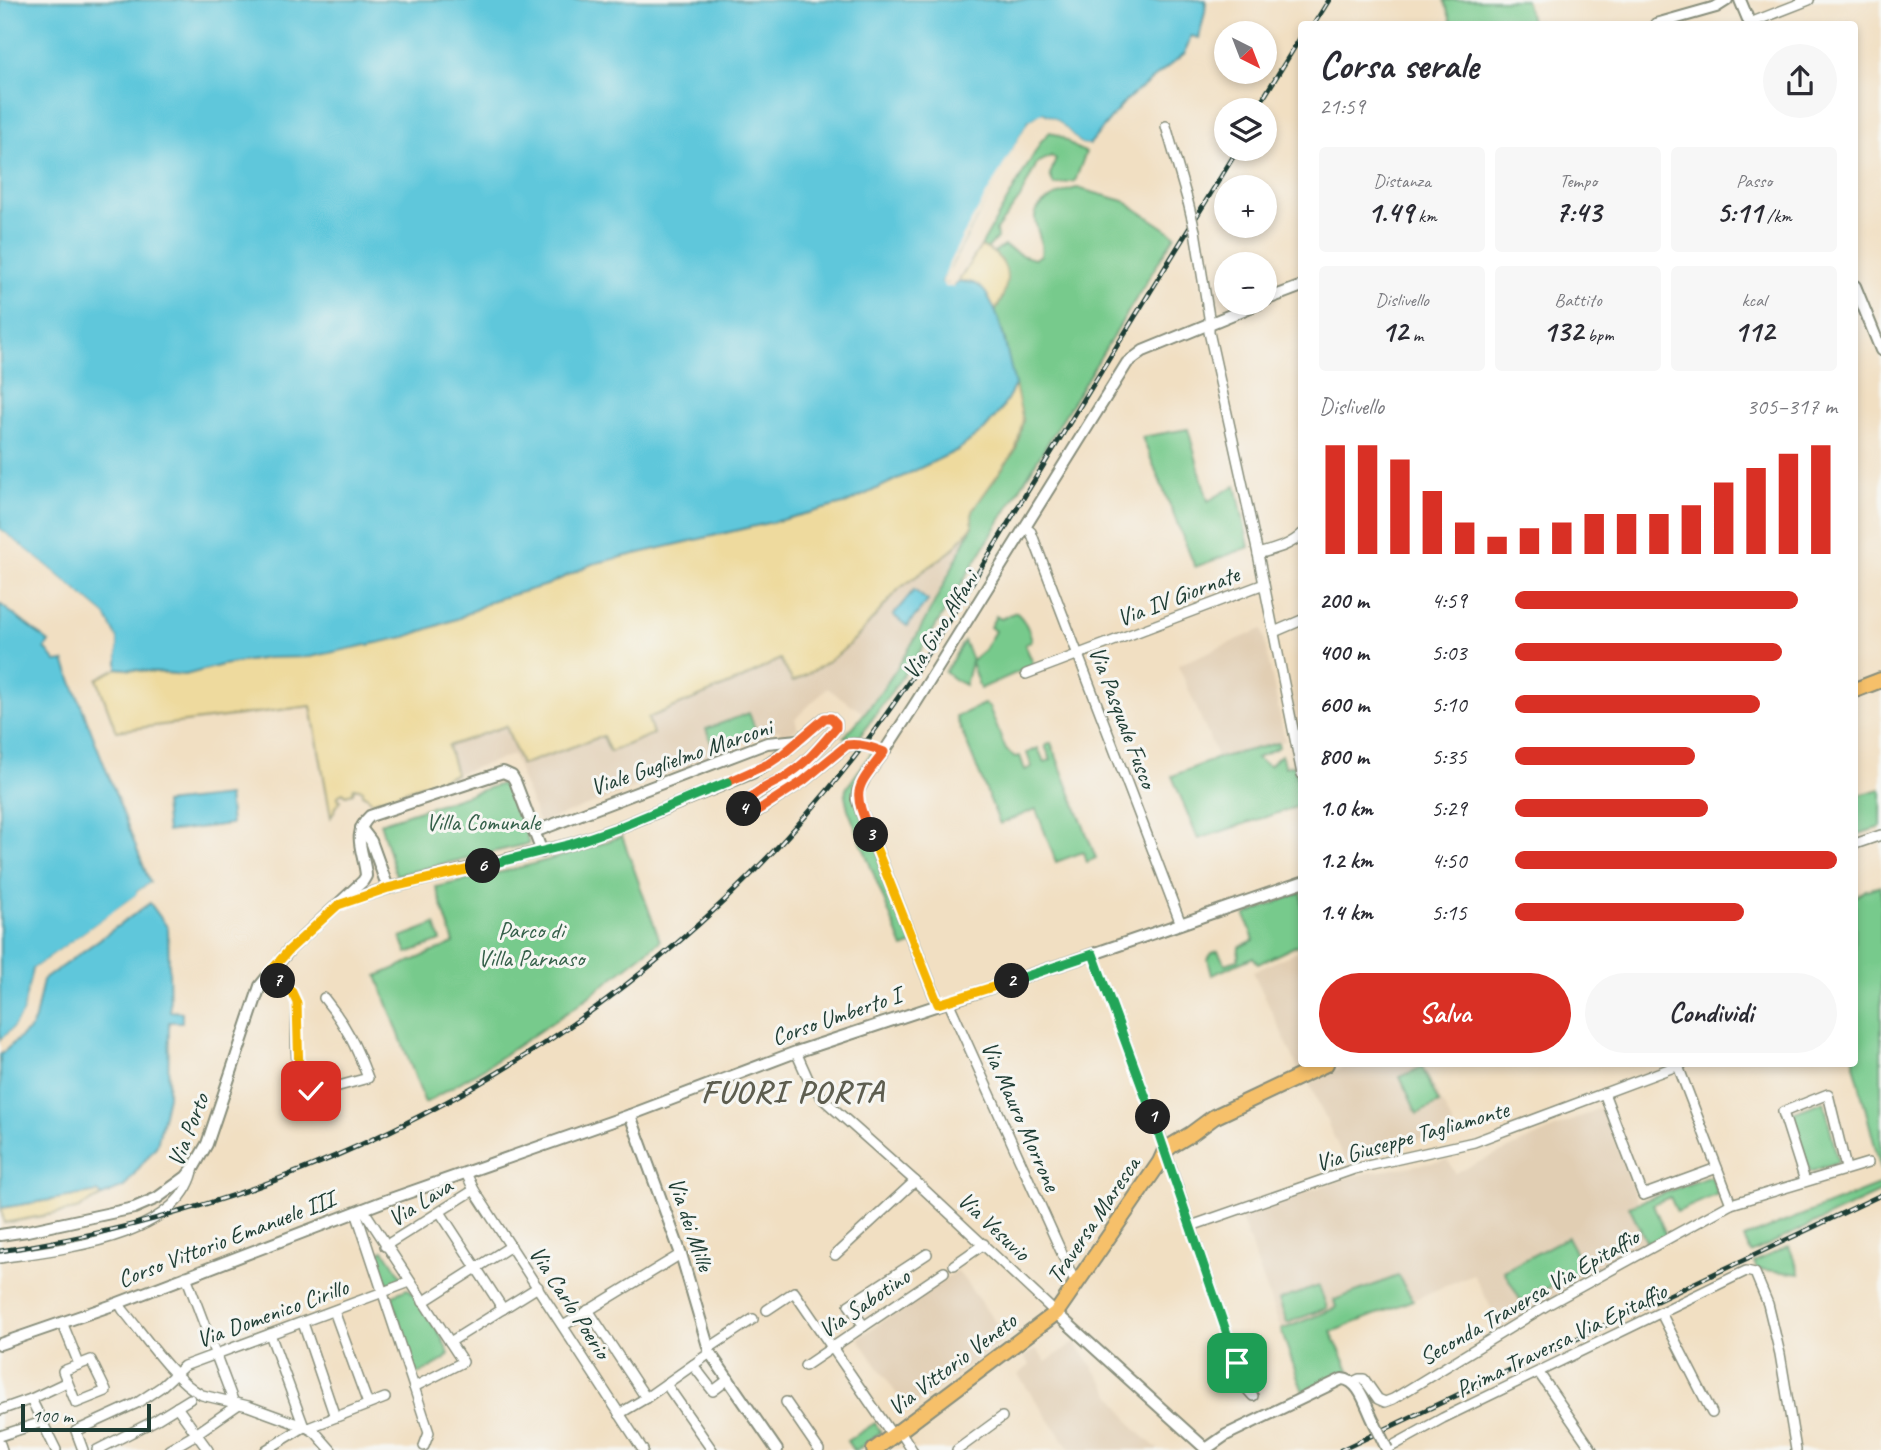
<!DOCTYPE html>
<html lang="it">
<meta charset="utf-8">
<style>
body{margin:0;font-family:Caveat,sans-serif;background:#f7f7f7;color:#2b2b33;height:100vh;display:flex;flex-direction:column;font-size:26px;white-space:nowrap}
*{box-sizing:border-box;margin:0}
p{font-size:23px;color:#7c7c81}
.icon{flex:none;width:38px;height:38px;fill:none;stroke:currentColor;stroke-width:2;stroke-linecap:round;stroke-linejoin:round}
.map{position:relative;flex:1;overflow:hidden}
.side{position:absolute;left:1298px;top:21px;width:560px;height:1046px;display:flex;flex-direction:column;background:#fff;border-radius:7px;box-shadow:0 4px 10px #0003}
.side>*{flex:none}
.needle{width:46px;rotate:138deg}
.tools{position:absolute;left:1214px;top:21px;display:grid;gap:14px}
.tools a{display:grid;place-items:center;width:63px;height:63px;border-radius:50%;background:#fff;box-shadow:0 4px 10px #0003;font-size:35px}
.scale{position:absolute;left:21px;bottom:18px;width:130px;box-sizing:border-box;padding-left:7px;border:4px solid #1f3d34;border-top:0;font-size:19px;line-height:24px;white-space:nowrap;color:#1f3d34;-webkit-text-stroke:5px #f6f6f2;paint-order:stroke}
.pin{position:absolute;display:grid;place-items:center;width:60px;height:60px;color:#fff;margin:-30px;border-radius:14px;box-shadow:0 4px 10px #0006}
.km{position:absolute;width:35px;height:35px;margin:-18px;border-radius:50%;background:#222;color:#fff;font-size:19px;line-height:35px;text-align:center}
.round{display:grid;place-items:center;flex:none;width:74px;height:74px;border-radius:37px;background:#f7f7f7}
.overview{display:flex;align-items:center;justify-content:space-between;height:119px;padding:0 21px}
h1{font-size:38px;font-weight:700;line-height:52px}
.figures{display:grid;grid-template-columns:repeat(3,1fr);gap:10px;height:119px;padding:7px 21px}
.figures div{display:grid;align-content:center;border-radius:7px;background:#f7f7f7;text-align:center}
.figures b{font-size:30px;font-weight:700}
.figures small{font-size:19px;font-weight:400}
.figures p{font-size:19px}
.chart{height:196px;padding:14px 21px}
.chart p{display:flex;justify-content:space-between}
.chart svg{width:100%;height:126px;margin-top:7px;stroke:#d93025;stroke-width:6}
.cta{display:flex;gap:14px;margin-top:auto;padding:14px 21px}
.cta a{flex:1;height:80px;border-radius:42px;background:#d93025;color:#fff;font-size:28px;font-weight:700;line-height:80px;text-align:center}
.cta a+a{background:#f7f7f7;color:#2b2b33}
ul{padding:0 21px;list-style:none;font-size:23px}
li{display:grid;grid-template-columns:112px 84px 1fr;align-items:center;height:52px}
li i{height:18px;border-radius:9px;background:#d93025}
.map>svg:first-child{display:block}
</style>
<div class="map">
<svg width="1881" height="1450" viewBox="0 0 1881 1450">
<rect width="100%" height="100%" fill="#f6f6f2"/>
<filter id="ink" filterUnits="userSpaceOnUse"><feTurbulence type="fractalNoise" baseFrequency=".0143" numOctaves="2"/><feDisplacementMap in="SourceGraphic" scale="14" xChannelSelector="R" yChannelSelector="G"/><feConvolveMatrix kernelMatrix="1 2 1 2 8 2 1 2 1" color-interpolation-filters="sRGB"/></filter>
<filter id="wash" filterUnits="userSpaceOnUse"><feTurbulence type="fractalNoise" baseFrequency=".00686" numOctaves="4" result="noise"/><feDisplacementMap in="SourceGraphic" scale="28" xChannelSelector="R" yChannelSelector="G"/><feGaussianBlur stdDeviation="1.57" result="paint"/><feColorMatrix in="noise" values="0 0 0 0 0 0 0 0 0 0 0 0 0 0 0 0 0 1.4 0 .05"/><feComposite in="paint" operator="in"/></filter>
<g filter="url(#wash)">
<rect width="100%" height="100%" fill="#f1dfc2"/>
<g fill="#e1ceb3">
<polygon points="972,527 907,654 865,714 827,688 795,719 798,729 783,735 778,730 598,802 539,823 513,755 456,774 448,746 506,726 604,736 611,752 653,734 648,718 742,679 781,659 793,682 815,670 840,653 859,635 899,589 951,551"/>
<polygon points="1262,629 1285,741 1218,758 1178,665"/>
<polygon points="1302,949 1302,1064 1323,1064 1301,1074 1253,972"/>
<polygon points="1349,1064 1423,1064 1454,1127 1347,1165 1309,1083"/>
<polygon points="1602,1107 1638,1202 1629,1206 1648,1245 1502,1328 1473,1274 1413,1300 1398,1276 1334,1301 1336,1308 1281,1330 1240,1215 1352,1176 1448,1160 1455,1173"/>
<polygon points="957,1270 1007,1338 919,1402 920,1404 909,1412 858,1338"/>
<polygon points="1075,1342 1136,1430 1159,1450 1070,1450 1018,1375 1030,1365 1024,1357 1036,1349 1046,1362"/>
</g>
<g fill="#77ca8c" stroke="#4b8460" stroke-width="2">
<polygon points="1444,0 1525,0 1532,24 1452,24"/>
<path d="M1050 132C1065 135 1071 149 1086 152L1075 181 1054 185 1050 175 1056 159 1051 156 1037 163 1020 198 996 230 997 238 987 249 981 246 1042 140Z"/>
<path d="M1077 188 1124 201 1175 235 921 650 858 739 844 737C901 676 936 601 972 527V511L1016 449 1023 420 1008 359 1005 339 995 312 1002 299V262L994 252 1004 246 1021 255 1034 259 1041 255C1044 239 1034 227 1035 216 1037 201 1065 191 1077 188Z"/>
<polygon points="1188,429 1208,501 1236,485 1249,547 1195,567 1142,437"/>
<path d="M1016 612C1025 620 1029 628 1032 640L1025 645 1034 665 980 689 971 662 965 685 955 680 945 672 964 641 972 660 984 650 995 631 990 627 996 616 1001 619Z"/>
<polygon points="984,704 989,707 1006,750 1015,757 1020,756 1025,770 1032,767 1027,753 1038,748 1044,762 1051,760 1045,746 1051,743 1096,858 1087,862 1083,852 1056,862 1036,809 1000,824 956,717"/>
<polygon points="749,713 756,731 713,747 706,729"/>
<polygon points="1278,743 1279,747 1256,758 1269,766 1281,755 1285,767 1294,765 1302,805 1198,839 1172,776 1218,758"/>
<polygon points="875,748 884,752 858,791 914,944 903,948 848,809 845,796 846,789"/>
<polygon points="507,782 510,784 529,843 527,844 396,875 380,823"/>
<polygon points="1881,789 1881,827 1855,835 1855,796"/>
<path d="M622 836 660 941 578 1005 486 1067 425 1103 377 976 454 943 436 887C499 873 562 859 622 836Z"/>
<polygon points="1881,886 1881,1170 1854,1064 1855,897 1866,890"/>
<polygon points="1302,892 1302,943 1258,964 1253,957 1212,975 1208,959 1212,953 1218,951 1225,964 1238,960 1239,947 1254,940 1245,915"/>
<polygon points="435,924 441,941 407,953 401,937"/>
<polygon points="1422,1067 1439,1103 1417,1114 1400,1077"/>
<polygon points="1824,1101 1838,1162 1810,1172 1790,1114"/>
<polygon points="1711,1176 1718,1194 1677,1212 1670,1197 1653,1204 1666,1235 1648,1245 1629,1206"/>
<polygon points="1881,1184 1881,1192 1751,1253 1744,1238"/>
<polygon points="1567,1237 1584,1268 1522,1303 1504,1271"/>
<polygon points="1789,1246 1800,1274 1757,1269 1754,1262"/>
<polygon points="384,1250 402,1277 402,1279 388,1285 377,1256 378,1253"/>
<polygon points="1398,1276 1413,1300 1331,1332 1350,1372 1342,1372 1303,1392 1281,1330 1336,1308 1334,1300"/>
<polygon points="1319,1286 1327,1308 1287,1323 1279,1300"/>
<polygon points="407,1289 410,1290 441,1336 449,1354 444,1360 419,1374 415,1372 392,1298 393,1295"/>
<polygon points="875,1423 881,1432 857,1450 853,1450 847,1441"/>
</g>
<g fill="#eeda9e" stroke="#868c69" stroke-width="2">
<path d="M981 246C1015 261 1011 284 995 312 987 294 979 281 958 282Z"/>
<polygon points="1015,385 1023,420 1016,449 972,511 972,527 951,551 899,589 859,635 840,653 815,670 793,682 780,659 742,679 648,718 653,734 610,752 603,736 521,765 506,726 448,746 456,774 372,802 368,797 362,794 363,790 354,788 353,793 346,795 343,792 337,797 340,800 331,817 311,706 116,731 97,679 117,668 185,675 222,665 405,637 459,618 493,600 547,585 592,564 781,520 847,503 958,450 985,429 1001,410"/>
<polygon points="99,1192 102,1196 75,1210 4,1223 1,1208"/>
</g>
<g fill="#5fc7db" stroke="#3f8288" stroke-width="2">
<path d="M0 0H1206L1205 12 1199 38 1191 36 1185 53 1125 101 1089 145 1081 144 1057 120 1043 113 1028 122 942 282 953 287 958 282C965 282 973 281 979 286 1000 302 1008 360 1015 385L1001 410 985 429 958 450 847 503 781 520 592 564 547 585 493 600 459 618 405 637 310 657 266 658 222 665 185 675 117 668V639L105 615 47 566 0 529Z"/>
<polygon points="914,590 928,601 907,626 893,615"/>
<polygon points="0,604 49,642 45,648 56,662 64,661 150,883 137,892 138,894 33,969 23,1013 14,1027 0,1041"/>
<polygon points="228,796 231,824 167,832 164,803"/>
<polygon points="150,903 168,928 170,1011 182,1012 182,1022 169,1022 168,1096 157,1145 124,1187 102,1196 98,1192 1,1208 0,1055 31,1028 35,1019 43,980"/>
</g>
<g fill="#f1dfc2">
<polygon points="1042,113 1057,120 1081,144 1089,145 1088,149 1079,147 1055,123 1043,117 1030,125 967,236 952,264 945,282 947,284 952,284 956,279 960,279 953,287 945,287 942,282 949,263 964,234 1028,122"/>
<polygon points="0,529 47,566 105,615 117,639 117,668 114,670 113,640 102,617 45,568 0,533"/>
<polygon points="150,883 151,886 141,893 140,897 36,971 27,1015 17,1029 0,1045 0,1041 14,1027 23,1013 33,969 137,894 137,892"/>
</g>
</g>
<g filter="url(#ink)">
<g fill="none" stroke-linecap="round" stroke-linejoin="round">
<defs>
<g id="minor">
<polyline points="1750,23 1809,0"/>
<polyline points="1166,126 1188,202"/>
<polyline points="1195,231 1209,317 1209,332 1258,554 1302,774"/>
<polyline points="1025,527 1031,532 1181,924"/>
<path d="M1258 554C1274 549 1290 546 1302 534"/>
<polyline points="1274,632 1302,620"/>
<polyline points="1026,674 1264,584"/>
<polyline points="1855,844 1881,835"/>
<polyline points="1093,954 1160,1135 1245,1387 1253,1396"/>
<path d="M269 973 292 992 297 1003C297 1023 294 1059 300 1078 303 1086 309 1091 317 1092L368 1078C356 1046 346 1025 324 998"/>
<polyline points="948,1001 1074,1280 1078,1283"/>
<polyline points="796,1052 809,1081 824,1100 915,1181 1056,1313"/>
<polyline points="1678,1066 1731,1204"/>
<polyline points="1604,1093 1643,1195 1717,1168"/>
<polyline points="466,1173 474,1190 643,1450"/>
<polyline points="1805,1181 1783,1112 1828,1094 1846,1168"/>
<polyline points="356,1212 414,1387 463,1362 363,1209"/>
<polyline points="440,1212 503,1309"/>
<polyline points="1191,1226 1354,1169 1474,1142 1682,1064"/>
<polyline points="385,1246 474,1190"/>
<polyline points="835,1255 915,1181"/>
<path d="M0 1258C58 1249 181 1239 194 1167"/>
<polyline points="954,1265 984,1244"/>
<polyline points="186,1276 234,1403"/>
<polyline points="423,1302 511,1246"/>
<path d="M119 1303 123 1310C144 1335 173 1380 202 1395L248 1406 308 1428 316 1433 331 1450"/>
<polyline points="588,1310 646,1398"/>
<polyline points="767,1310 794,1292 893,1436"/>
<polyline points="334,1311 368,1404"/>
<polyline points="1661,1313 1712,1413"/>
<polyline points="62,1322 79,1364"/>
<polyline points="303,1323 335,1417"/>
<polyline points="563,1326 681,1254"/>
<polyline points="864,1326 849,1305 927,1254"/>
<polyline points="450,1342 538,1287"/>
<polyline points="709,1348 753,1319"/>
<polygon points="91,1360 106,1391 76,1403 63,1371"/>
<polyline points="693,1365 713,1391 729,1379"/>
<polyline points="805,1366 944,1272"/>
<polyline points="1539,1373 1592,1450"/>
<polyline points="1353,1382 1359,1379 1364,1379 1378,1399 1385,1402 1393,1399 1549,1304 1731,1204 1868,1163"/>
<polyline points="666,1384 712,1450"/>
<polyline points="414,1387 429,1433 424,1446"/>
<polyline points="31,1399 56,1450"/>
<polyline points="786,1402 819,1450"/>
<polyline points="177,1407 208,1450"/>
<polyline points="0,1410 31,1399 67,1382"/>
<polyline points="619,1414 646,1398 710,1353"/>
<polyline points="308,1428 385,1398"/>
<polyline points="900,1431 912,1450"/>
<polyline points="0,1436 42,1422"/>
<polyline points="0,1444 2,1450"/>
<polyline points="1387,1449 1443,1418 1746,1271 1755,1273 1768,1304 1780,1354 1796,1450"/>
<polyline points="83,1450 76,1431 137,1403 161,1387 184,1366 410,1282"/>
<polyline points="97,1450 156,1420 190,1399"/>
<polyline points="169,1450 193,1436 239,1404"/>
<polyline points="266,1450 304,1427 270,1334"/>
<polyline points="957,1450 1002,1417"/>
</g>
<g id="tertiary">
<polyline points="1740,0 1750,24"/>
<polyline points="1656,24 1716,7 1727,0"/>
<polyline points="1855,286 1881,350"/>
<polyline points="1265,300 1302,286"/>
<polyline points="361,828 371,841 388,888"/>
<polyline points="534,832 767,743 798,740"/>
<path d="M344 902 388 888 571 844 620 827 752 773C780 758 801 738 825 718H831L836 723V728C820 747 804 766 783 779 770 786 748 794 744 809L747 813 753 814 803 781 847 745"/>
<polyline points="938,1004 862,813 857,799 858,791 865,777 884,752 917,701 1127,363 1143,351 1260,303"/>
<polyline points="630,1115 681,1254 710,1353 777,1450"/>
<path d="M0 1235 27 1231 134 1208 157 1198 186 1177 194 1167 207 1144 260 986 289 950 363 881 366 876C365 854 350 834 370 816L503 772 512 776 515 781 542 852"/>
<path d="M1056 1313 1206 1449 1226 1435 1342 1379C1360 1380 1366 1407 1374 1422"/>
<polyline points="0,1344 113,1305 382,1202 630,1115 796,1052 1093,954 1302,882"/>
</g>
<g id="primary">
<polyline points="1855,690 1881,680"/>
<polyline points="874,1450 1056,1313 1160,1162 1165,1151 1171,1146 1191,1134 1214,1117 1326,1064"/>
</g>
</defs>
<use href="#minor" stroke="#888e7b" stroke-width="12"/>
<use href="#tertiary" stroke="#888e7b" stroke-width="14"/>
<use href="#primary" stroke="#888e7b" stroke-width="18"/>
<use href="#minor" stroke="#fff" stroke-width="9"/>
<use href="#tertiary" stroke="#fff" stroke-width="10"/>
<use href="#primary" stroke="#f6c06b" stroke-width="14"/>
<defs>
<g id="rail">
<polyline points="1314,24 1329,0"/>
<polyline points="1256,110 1302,35"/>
<path d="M0 1251C336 1201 643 1027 853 759 917 677 970 586 1024 497 1095 381 1167 265 1238 149"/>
<polyline points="1341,1450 1881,1195"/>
</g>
</defs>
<use href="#rail" stroke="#1f3d34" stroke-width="5"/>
<use href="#rail" stroke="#f6f6f2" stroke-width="2.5" stroke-dasharray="8" stroke-linecap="butt"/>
<defs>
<polyline id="minor-bridge" points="1188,202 1195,231"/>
<g id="tertiary-bridge">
<polyline points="847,745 854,744 871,746"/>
<polyline points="1374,1422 1387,1449"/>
</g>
</defs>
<use href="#minor-bridge" stroke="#888e7b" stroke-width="12" stroke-linecap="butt"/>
<use href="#tertiary-bridge" stroke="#888e7b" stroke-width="14" stroke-linecap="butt"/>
<use href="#minor-bridge" stroke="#fff" stroke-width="9"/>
<use href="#tertiary-bridge" stroke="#fff" stroke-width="10"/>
</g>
</g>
<g fill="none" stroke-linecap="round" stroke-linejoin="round" filter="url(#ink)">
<defs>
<polyline id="split-1" points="1153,1117 1237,1363"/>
<polyline id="split-2" points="1012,981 1093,954 1153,1117"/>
<polyline id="split-3" points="871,835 938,1004 1012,981"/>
<path id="split-4" d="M744 809 747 813 752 814 803 781 847 745C860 743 872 747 884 752 854 791 852 789 871 835"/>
<path id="split-5" d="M728 782 768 764 783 754 825 718H831L836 723V728C820 747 804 766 783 778 770 786 748 793 744 809"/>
<polyline id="split-6" points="483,866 571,844 620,827 728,782"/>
<polyline id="split-7" points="278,981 269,973 289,950 338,905 388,888 483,866"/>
<polyline id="split-8" points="278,981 292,992 297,1003 299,1074 304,1086 311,1091"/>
</defs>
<use href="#split-1" stroke="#fff" stroke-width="14"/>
<use href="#split-2" stroke="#fff" stroke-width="14"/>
<use href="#split-3" stroke="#fff" stroke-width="14"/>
<use href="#split-4" stroke="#fff" stroke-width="14"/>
<use href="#split-5" stroke="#fff" stroke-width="14"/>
<use href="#split-6" stroke="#fff" stroke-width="14"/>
<use href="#split-7" stroke="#fff" stroke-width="14"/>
<use href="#split-8" stroke="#fff" stroke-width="14"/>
<use href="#split-1" stroke="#22a559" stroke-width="9"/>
<use href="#split-2" stroke="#22a559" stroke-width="9"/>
<use href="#split-3" stroke="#f5b400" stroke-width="9"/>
<use href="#split-4" stroke="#f0652b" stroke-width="9"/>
<use href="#split-5" stroke="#f0652b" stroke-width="9"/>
<use href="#split-6" stroke="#22a559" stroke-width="9"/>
<use href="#split-7" stroke="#f5b400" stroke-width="9"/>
<use href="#split-8" stroke="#f5b400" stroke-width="9"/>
</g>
<g text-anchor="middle" stroke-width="6" stroke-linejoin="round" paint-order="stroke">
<g font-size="24" fill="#1f3d34" stroke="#f6f6f2">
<text transform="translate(1178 596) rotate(-21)" y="8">Via IV Giornate</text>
<text transform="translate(940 625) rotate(-58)" y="8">Via Gino Alfani</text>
<text transform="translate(1123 717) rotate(69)" y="8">Via Pasquale Fusco</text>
<text transform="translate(681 757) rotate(-19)" y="8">Viale Guglielmo Marconi</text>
<text transform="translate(836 1016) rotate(-19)" y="8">Corso Umberto I</text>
<text transform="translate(1021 1116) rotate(66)" y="8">Via Mauro Morrone</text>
<text transform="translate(188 1130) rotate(-69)" y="8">Via Porto</text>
<text transform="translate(1412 1136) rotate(-16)" y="8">Via Giuseppe Tagliamonte</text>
<text transform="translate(420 1202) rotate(-32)" y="8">Via Lava</text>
<text transform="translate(1093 1220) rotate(-56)" y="8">Traversa Maresca</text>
<text transform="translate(691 1224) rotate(71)" y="8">Via dei Mille</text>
<text transform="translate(994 1226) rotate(43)" y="8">Via Vesuvio</text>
<text transform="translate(226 1239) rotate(-21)" y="8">Corso Vittorio Emanuele III</text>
<text transform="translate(1529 1297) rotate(-30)" y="8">Seconda Traversa Via Epitaffio</text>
<text transform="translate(570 1302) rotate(57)" y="8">Via Carlo Poerio</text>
<text transform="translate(864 1303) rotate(-34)" y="8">Via Sabotino</text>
<text transform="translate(272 1313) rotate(-20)" y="8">Via Domenico Cirillo</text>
<text transform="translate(1561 1340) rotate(-26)" y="8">Prima Traversa Via Epitaffio</text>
<text transform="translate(952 1364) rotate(-37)" y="8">Via Vittorio Veneto</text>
</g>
<g font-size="24" fill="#35604a" stroke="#f6f6f2">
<text x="483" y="830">Villa Comunale</text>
<text x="531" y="938">Parco di<tspan x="531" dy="28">Villa Parnaso</tspan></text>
</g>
<g font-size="32" font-weight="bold" letter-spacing="2" fill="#5e5e50" stroke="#f6f6f2">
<text x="793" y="1102">FUORI PORTA</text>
</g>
</g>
</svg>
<div class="tools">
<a><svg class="needle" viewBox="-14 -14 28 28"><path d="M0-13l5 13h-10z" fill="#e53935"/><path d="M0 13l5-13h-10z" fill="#7c7c81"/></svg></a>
<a><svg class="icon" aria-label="layers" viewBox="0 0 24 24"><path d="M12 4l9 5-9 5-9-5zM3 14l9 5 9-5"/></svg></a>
<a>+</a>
<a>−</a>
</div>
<div class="scale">100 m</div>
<div class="pin" style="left:1237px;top:1363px;background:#1e9e55"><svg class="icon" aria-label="arrive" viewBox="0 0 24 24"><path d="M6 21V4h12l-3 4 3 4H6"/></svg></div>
<div class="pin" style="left:311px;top:1091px;background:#d93025"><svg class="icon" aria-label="check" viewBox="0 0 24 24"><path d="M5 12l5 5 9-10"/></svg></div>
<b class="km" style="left:1153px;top:1117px">1</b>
<b class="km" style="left:1012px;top:981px">2</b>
<b class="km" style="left:871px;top:835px">3</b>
<b class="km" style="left:744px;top:809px">4</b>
<b class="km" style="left:483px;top:866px">6</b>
<b class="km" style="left:278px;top:981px">7</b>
<section class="side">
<div class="overview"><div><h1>Corsa serale</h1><p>21:59</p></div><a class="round"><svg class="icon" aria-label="share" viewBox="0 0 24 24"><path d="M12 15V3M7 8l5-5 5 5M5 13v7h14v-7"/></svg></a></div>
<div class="figures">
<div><p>Distanza</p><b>1.49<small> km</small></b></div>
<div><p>Tempo</p><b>7:43</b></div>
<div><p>Passo</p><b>5:11<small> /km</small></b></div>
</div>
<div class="figures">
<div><p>Dislivello</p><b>12<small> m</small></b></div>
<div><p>Battito</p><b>132<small> bpm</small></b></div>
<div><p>kcal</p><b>112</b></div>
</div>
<div class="chart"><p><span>Dislivello</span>305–317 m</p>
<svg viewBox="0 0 160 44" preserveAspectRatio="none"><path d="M5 44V6M15 44V6M25 44V11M35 44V22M45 44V33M55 44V38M65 44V35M75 44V33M85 44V30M95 44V30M105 44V30M115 44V27M125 44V19M135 44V14M145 44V9M155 44V6"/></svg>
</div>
<ul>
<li><b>200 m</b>4:59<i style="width:88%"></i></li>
<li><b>400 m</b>5:03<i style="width:83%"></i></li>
<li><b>600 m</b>5:10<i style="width:76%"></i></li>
<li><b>800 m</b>5:35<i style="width:56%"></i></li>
<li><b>1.0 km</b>5:29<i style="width:60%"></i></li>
<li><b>1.2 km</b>4:50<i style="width:100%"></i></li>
<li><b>1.4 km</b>5:15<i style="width:71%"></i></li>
</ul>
<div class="cta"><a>Salva</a><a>Condividi</a></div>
</section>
</div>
